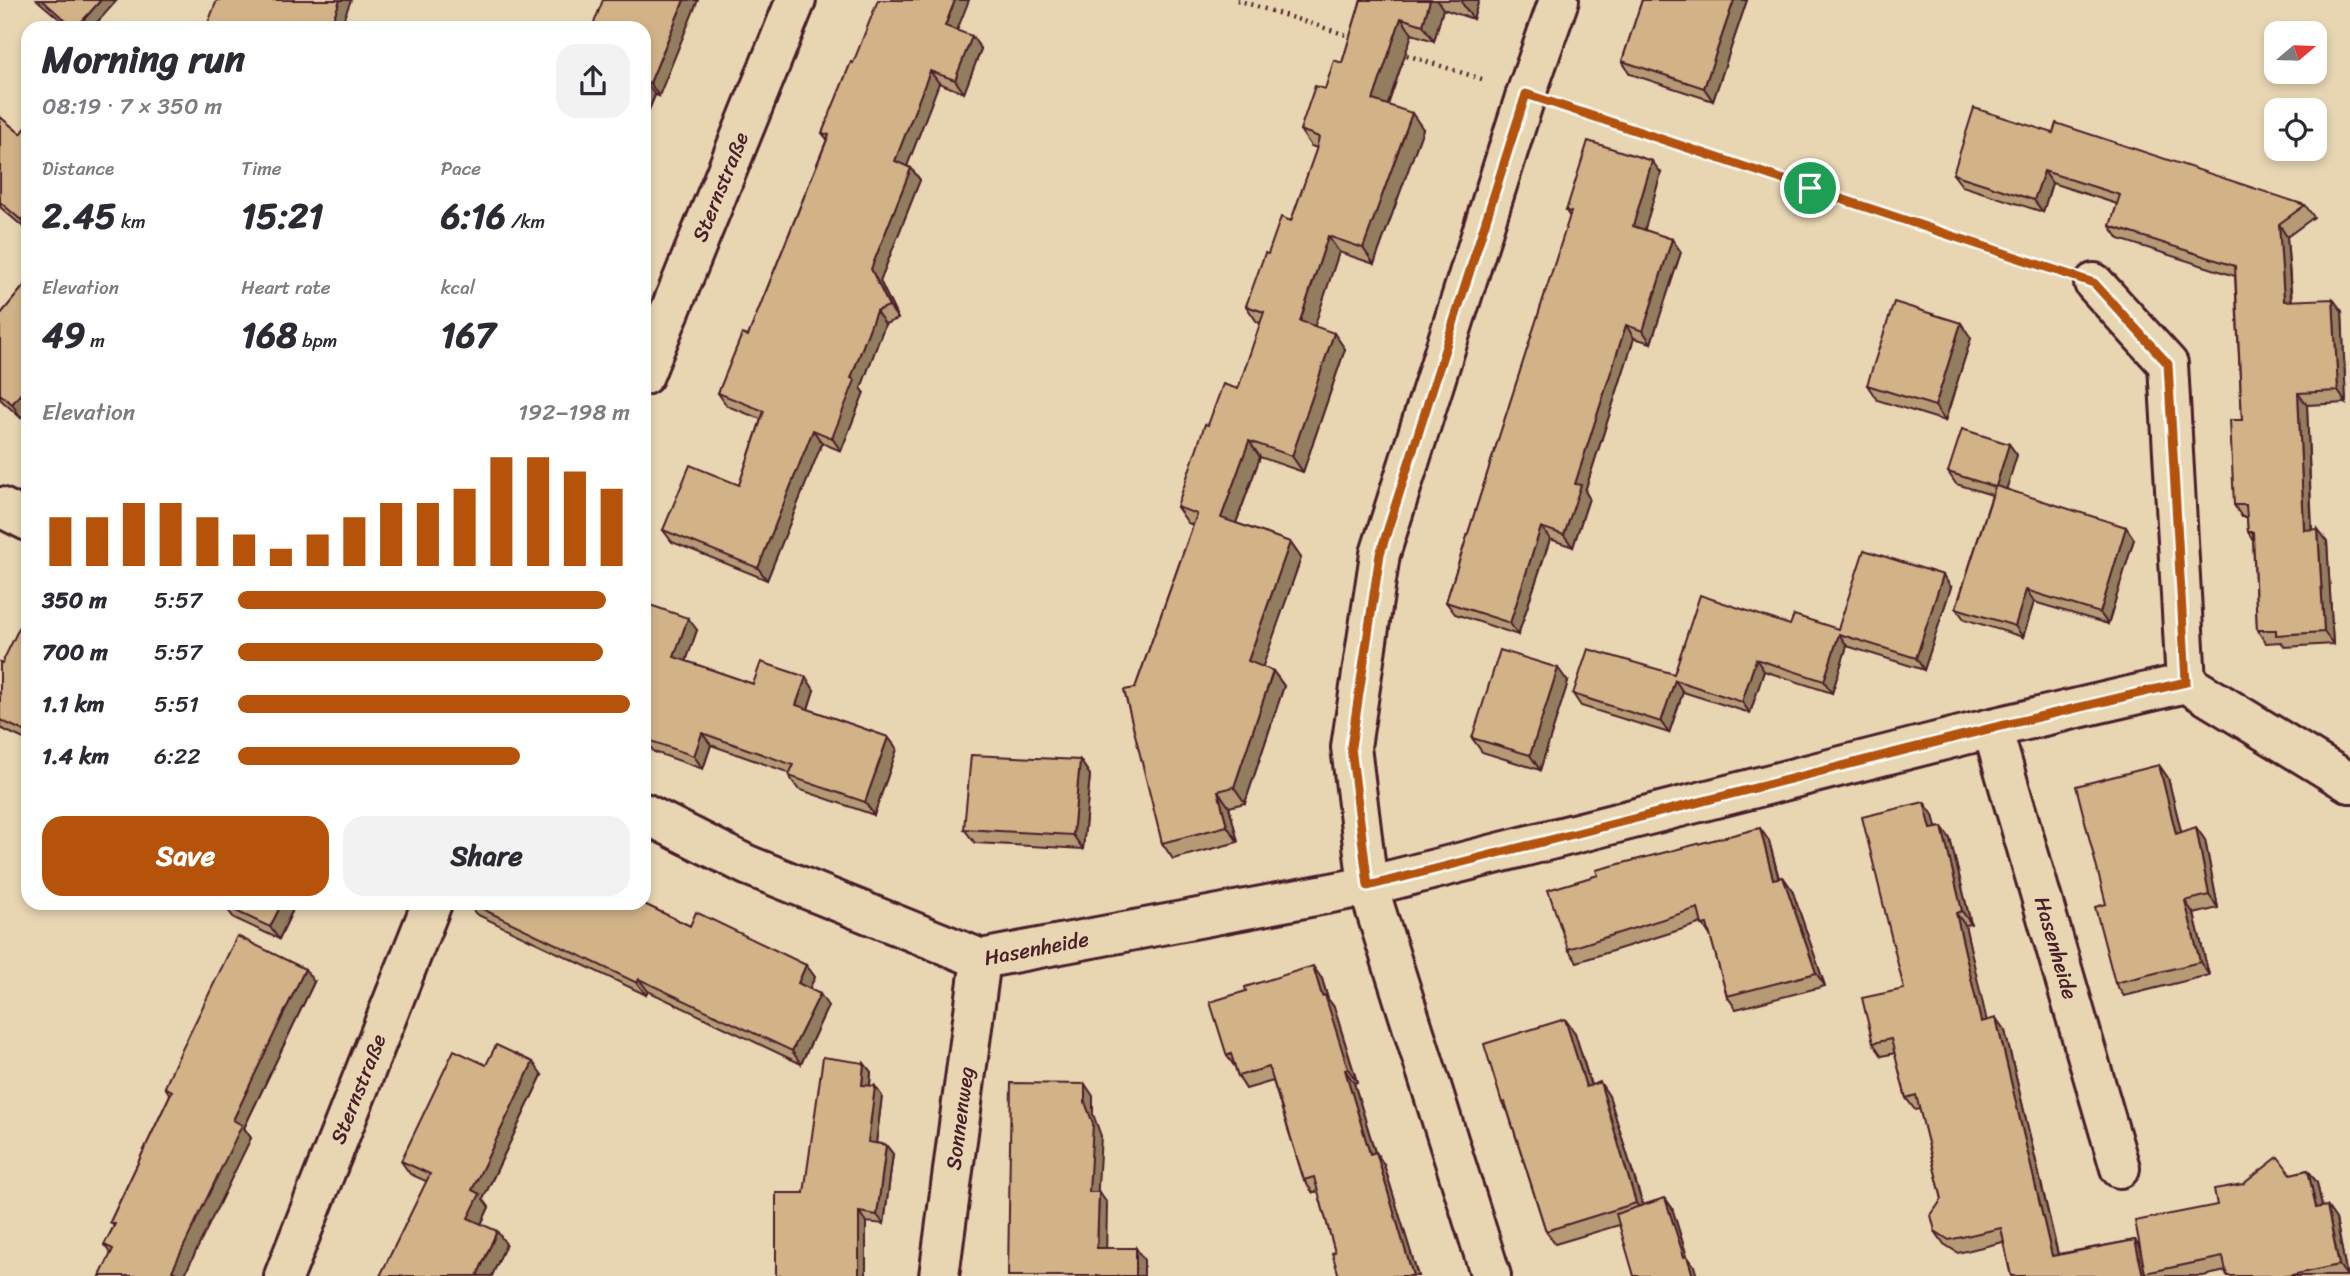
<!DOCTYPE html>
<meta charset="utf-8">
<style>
body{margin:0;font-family:Sriracha,sans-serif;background:#f2f2f3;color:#2b2b33;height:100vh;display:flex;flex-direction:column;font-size:26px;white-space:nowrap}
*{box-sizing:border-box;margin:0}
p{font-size:23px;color:#7c7c81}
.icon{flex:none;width:38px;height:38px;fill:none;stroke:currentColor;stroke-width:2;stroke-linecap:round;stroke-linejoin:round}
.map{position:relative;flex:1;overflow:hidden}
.details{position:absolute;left:21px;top:21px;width:630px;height:889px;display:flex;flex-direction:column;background:#fff;border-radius:21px;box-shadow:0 4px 10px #0003}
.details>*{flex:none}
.needle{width:46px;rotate:71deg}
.buttons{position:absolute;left:2264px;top:21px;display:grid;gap:14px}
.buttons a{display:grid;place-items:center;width:63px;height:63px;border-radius:14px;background:#fff;box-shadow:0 4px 10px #0003;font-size:35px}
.pin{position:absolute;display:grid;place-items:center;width:60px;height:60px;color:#fff;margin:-30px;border:4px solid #fff;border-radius:50%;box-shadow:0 2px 7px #0007}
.round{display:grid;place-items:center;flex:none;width:74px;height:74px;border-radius:21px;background:#f2f2f3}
.head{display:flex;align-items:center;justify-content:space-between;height:119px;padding:0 21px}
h1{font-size:38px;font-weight:700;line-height:52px}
.stats{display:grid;grid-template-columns:repeat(3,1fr);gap:10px;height:119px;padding:7px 21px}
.stats div{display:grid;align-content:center}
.stats b{font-size:35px;font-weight:700}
.stats small{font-size:19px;font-weight:400}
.stats p{font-size:19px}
.chart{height:196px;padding:14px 21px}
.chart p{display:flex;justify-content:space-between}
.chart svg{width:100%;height:126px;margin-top:7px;stroke:#b45309;stroke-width:6}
.cta{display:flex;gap:14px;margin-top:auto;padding:14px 21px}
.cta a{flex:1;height:80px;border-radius:21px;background:#b45309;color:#fff;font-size:28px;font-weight:700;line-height:80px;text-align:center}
.cta a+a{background:#f2f2f3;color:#2b2b33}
ul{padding:0 21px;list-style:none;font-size:23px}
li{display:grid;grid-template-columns:112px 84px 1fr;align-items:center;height:52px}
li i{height:18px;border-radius:9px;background:#b45309}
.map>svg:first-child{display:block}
</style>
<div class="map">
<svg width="2350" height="1276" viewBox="0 0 2350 1276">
<rect width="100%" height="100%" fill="#e8d6b3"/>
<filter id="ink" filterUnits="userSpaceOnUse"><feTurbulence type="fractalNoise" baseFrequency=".0143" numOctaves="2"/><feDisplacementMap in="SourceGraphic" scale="14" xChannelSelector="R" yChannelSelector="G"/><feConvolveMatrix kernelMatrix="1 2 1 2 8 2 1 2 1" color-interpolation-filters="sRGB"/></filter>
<g filter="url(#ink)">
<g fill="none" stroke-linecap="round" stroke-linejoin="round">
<defs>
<g id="street">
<polyline points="2094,283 2168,364 2186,683"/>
<path id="s1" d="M644 375 796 0"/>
<polyline points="0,507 28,521"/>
<path id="s2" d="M1992 728 2120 1168"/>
<path id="s3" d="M644 813 747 865 981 959 1368 886 1992 728 2186 683 2350 783"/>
<path id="s4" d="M284 1276 432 903"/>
<path id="s5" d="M939 1276 981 959"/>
<polyline points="1491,1276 1368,886 1351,747 1380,554 1526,94 1559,0"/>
</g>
</defs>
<use href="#street" stroke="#4a1f2b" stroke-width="44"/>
<g stroke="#4a1f2b" stroke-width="4.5" stroke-dasharray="2 5" stroke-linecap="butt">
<polyline points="1237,0 1356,38"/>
<polyline points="1400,53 1482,79"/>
<polyline points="1570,108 2053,270"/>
</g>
<use href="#street" stroke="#e8d6b3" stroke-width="38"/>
</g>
<g fill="#b59a75" stroke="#4a1f2b" stroke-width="2">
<polygon points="37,0 117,0 92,28 70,28"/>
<polygon points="603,0 659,96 655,95 644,122"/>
<polygon points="1361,0 1479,0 1473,19 1443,9 1434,41 1412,34 1388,105 1423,129 1374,264 1339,252 1314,326 1345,349 1303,472 1260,457 1236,523 1290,542 1301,558 1262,667 1273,671 1284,686 1245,803 1229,807 1238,842 1173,859 1162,843 1135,688 1193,525 1188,523 1177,507 1208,425 1238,389 1261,323 1257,322 1246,306 1268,254 1291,221 1317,148 1311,146 1300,130 1325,89 1342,63"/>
<polygon points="1642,0 1747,0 1713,101 1630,74 1622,61"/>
<polygon points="957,30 981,49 964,93 939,83 907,166 911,168 920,180 880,281 898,319 885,324 861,388 864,392 841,451 822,443 767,580 672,542 663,530 739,485 761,419 727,406 718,393 748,336 827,139 822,133 853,63"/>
<polygon points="0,117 21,134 28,125 28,231 0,207"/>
<polygon points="2053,133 2305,205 2314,217 2287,237 2292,301 2342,311 2346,403 2307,405 2312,529 2327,541 2333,644 2285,647 2281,642 2266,643 2257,630 2253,540 2248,532 2247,517 2242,517 2234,505 2242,420 2235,276 2119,239 2110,226 2117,204 2052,183 2043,212 1962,186 1953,174"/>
<polygon points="1661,173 1644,230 1681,252 1651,343 1634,338 1585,491 1589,498 1573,547 1550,539 1518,635 1455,614 1446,602 1570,217 1566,211"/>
<polygon points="28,281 28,409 21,418 0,399 0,315"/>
<polygon points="1971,338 1945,421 1877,400 1867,385"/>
<polygon points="2009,444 2017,455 2006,489 2134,539 2108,624 2034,602 2023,637 1964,619 1956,608 1992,495 1956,484 1948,472"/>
<polygon points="1951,587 1924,670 1847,646 1832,693 1764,671 1750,713 1683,692 1669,733 1581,706 1573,694 1674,674 1790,625 1838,629"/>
<polygon points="644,603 697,630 686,661 753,684 814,690 808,709 888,737 897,749 874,815 798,789 789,776 790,773 711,745 703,769 654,752 645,739 647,733 644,732"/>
<polygon points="28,627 28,741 0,728 0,662 2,663"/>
<polygon points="1568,682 1540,770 1482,752 1472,738"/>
<polygon points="1080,760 1090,775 1083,849 975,843 964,829"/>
<polygon points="2159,765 2168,778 2181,832 2205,840 2218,908 2194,914 2209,975 2124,996 2115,983 2106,904"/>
<polygon points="1933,815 1936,828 1942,827 1950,839 1971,924 1965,925 1986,1021 2005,1031 2058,1254 2135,1240 2140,1247 2217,1205 2291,1174 2308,1170 2317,1183 2322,1207 2336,1219 2347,1276 2227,1276 2226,1271 2203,1276 2011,1276 2003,1242 1958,1253 1944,1244 1935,1231 1942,1199 1920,1109 1915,1110 1906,1098 1895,1053 1882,1056 1873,1043 1904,989"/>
<polygon points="1769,841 1779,878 1783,877 1792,890 1825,986 1736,1009 1727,996 1711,937 1702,923 1577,962 1568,949"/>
<polygon points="226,903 296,903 279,939 234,918 225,906"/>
<polygon points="468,903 642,903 690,926 806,965 815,977 809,988 828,1006 801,1064 648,991 646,995 476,914"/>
<polygon points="1322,979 1328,999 1334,1007 1357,1082 1354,1083 1375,1152 1384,1165 1418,1276 1339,1276 1335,1252 1318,1191 1313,1193 1304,1180 1273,1081 1246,1089 1238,1076 1235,1067 1227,1056"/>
<polygon points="314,982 244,1128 251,1138 111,1254 104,1245 114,1226 110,1222 170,1095 165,1087"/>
<polygon points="1575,1033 1591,1085 1609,1096 1643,1205 1665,1198 1672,1208 1687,1256 1694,1266 1619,1225 1555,1244 1546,1231 1508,1112 1502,1103"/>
<polygon points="864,1063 871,1072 870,1086 882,1096 876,1143 886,1145 893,1154 884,1224 866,1222 866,1276 776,1276 804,1193"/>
<polygon points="486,1065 542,1075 483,1199 489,1207 481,1224 506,1244 426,1181 410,1174 401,1161"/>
</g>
<g fill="#937d5f" stroke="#4a1f2b" stroke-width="2">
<polygon points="101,0 117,0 92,28 76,28"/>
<polygon points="340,0 351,0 340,28 330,28"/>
<polygon points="684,0 698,0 659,96 650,83"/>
<polygon points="955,0 969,0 954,38 945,26"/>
<polygon points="1430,0 1437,0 1443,9 1434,41 1423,25"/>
<polygon points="1463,0 1479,0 1473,19 1462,3"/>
<polygon points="1734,0 1747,0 1713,101 1704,88"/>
<polygon points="1401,18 1412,34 1384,116 1373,100"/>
<polygon points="972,36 981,49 964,93 955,80"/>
<polygon points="930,71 939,83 904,174 895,161"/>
<polygon points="646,82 655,95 644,122 644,87"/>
<polygon points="1412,113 1423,129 1374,264 1363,248"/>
<polygon points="1652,161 1661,173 1642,239 1633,226"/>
<polygon points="911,168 920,180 880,281 898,319 889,306 871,269"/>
<polygon points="2044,171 2052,183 2043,212 2034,200"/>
<polygon points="28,212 28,230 21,220"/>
<polygon points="2279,224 2287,237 2292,314 2284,301"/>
<polygon points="1328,236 1339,252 1311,337 1300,321"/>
<polygon points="1672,239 1681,252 1651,343 1643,331"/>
<polygon points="2333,299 2342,311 2346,403 2338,391"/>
<polygon points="876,311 885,324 861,388 864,392 841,451 832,438 851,378"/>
<polygon points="1961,323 1971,338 1945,421 1935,406"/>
<polygon points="1626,325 1634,338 1585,491 1589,498 1573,547 1564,535 1575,484"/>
<polygon points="1334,333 1345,349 1303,472 1292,456"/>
<polygon points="28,385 28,409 21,418 12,404"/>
<polygon points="2298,393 2307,405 2312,542 2304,530"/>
<polygon points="813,430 822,443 767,580 758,568"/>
<polygon points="1249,441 1260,457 1232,534 1221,518"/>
<polygon points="2009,444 2017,455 2004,497 1996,486"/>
<polygon points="1541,527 1550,539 1518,635 1510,623"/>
<polygon points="2126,527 2134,539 2108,624 2100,613"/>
<polygon points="2318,529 2327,541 2333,644 2324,632"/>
<polygon points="1290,542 1301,558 1259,677 1248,661"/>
<polygon points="1943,575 1951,587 1924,670 1916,658"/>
<polygon points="2026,590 2034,602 2023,637 2015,626"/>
<polygon points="688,618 697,630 683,670 674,657"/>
<polygon points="1839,634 1847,646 1832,693 1824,681"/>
<polygon points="1756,659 1764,671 1750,713 1742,702"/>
<polygon points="1558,668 1568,682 1540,770 1530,755"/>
<polygon points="1273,671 1284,686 1245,803 1234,787"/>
<polygon points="806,677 814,690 805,718 796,705"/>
<polygon points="1675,680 1683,692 1669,733 1661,722"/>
<polygon points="702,733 711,745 703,769 694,756"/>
<polygon points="888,737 897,749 874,815 865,802"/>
<polygon points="1080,760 1090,775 1083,849 1073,835"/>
<polygon points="2159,765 2168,778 2185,847 2176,834"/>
<polygon points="1218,791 1229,807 1238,842 1227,826"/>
<polygon points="1924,802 1933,815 1940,842 1931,829"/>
<polygon points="1942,827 1950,839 1971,924 1962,911"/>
<polygon points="2196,827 2205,840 2218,908 2209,895"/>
<polygon points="1760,828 1769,841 1782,892 1773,879"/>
<polygon points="1783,877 1792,890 1825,986 1816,973"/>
<polygon points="2185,901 2194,914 2209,975 2200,962"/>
<polygon points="282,903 296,903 279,939 270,927"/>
<polygon points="1956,913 1965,925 1990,1035 1981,1022"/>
<polygon points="806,965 815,977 806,995 798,983"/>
<polygon points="1313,966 1322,979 1328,999 1334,1007 1357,1082 1348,1069 1322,996"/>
<polygon points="305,969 314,982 244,1128 251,1138 184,1276 175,1276 172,1271 233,1120"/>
<polygon points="639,979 648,991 646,995 637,983"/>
<polygon points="820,994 828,1006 801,1064 792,1051"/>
<polygon points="1996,1018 2005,1031 2061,1268 2052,1256"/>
<polygon points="1565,1019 1575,1033 1595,1100 1586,1087"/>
<polygon points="533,1062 542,1075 483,1199 489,1207 478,1231 468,1218 472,1190"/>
<polygon points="864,1063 871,1072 869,1095 862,1085"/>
<polygon points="1345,1070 1354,1083 1379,1166 1370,1154"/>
<polygon points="1600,1082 1609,1096 1646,1216 1636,1203"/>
<polygon points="1085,1084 1093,1096 1093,1114 1101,1136 1097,1203 1089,1192 1085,1102"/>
<polygon points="875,1086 882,1096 875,1151 868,1142"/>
<polygon points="886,1145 893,1154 884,1224 877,1215"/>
<polygon points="1376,1152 1384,1165 1418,1276 1413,1276"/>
<polygon points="2308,1170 2317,1183 2325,1221 2316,1208"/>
<polygon points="1099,1192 1107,1203 1106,1260 1097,1248"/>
<polygon points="1665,1198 1672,1208 1690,1267 1684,1257"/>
<polygon points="2327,1206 2336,1219 2347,1276 2339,1265"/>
<polygon points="859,1212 866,1222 866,1276 859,1276"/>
<polygon points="497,1231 506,1244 492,1276 477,1276"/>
<polygon points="2135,1240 2144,1252 2145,1273 2147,1276 2143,1276"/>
<polygon points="1136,1248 1144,1260 1144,1276 1136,1276"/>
<polygon points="1687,1256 1694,1266 1697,1276 1693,1276"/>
</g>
<g fill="#d2b388" stroke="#4a1f2b" stroke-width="2">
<polygon points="42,0 101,0 76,28 74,28"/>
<polygon points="217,0 340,0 330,28 206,28"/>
<polygon points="603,0 684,0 650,83 646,82 644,87 644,28 592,28"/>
<polygon points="878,0 955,0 945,26 972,36 955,80 930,71 895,161 911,168 871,269 889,306 876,311 851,378 855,380 832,438 813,430 758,568 663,530 690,465 739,485 764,411 718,393 742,334 748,336 829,135 822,133 851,62 853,63"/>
<polygon points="1361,0 1430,0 1423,25 1401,18 1373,100 1412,113 1363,248 1328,236 1300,321 1334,333 1292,456 1249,441 1221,518 1290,542 1248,661 1273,671 1234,787 1218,791 1227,826 1162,843 1124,690 1135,688 1197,514 1177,507 1205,424 1208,425 1223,384 1238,389 1264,312 1246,306 1265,253 1268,254 1281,217 1291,221 1316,150 1319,137 1300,130 1315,86 1325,89 1334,60 1342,63"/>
<polygon points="1642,0 1734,0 1704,88 1622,61"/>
<polygon points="1974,108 2053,133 2056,123 2305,205 2279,224 2284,301 2333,299 2338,391 2298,393 2304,530 2318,529 2324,632 2276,635 2276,630 2257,630 2253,532 2248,532 2246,505 2234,505 2230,420 2242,420 2235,266 2110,226 2120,195 2044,171 2034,200 1953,174"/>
<polygon points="0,117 21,134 28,125 28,212 21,220 0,202"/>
<polygon points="1588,141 1652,161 1633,226 1672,239 1643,331 1626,325 1575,484 1581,485 1564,535 1541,527 1510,623 1446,602 1571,212 1566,211"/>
<polygon points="28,281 28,385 12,404 0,394 0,315"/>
<polygon points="1894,302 1961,323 1935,406 1867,385"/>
<polygon points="1962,429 2009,444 1996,486 2126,527 2100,613 2026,590 2015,626 1956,608 1995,487 1948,472"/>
<polygon points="1864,550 1943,575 1916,658 1839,634 1824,681 1756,659 1742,702 1675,680 1661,722 1573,694 1588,649 1674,674 1700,595 1790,625 1794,615 1838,629"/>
<polygon points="644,603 688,618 674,657 753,684 761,662 806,677 796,705 888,737 865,802 789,776 793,765 702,733 694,756 645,739 650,725 644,723"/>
<polygon points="21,624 28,627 28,733 0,720 0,662 2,663"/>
<polygon points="1500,650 1558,668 1530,755 1472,738"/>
<polygon points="971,755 1080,760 1073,835 964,829"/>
<polygon points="2159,765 2176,834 2196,827 2209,895 2185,901 2200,962 2115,983 2095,907 2106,904 2076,786"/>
<polygon points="1924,802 1931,829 1942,827 1962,911 1956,913 1981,1022 1996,1018 2052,1256 2135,1240 2143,1276 2011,1276 2001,1228 1949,1240 1935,1231 1931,1215 1942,1199 1916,1095 1906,1098 1891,1039 1873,1043 1862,998 1904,989 1862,817"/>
<polygon points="1760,828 1773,879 1783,877 1816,973 1727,996 1707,924 1702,925 1698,908 1568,949 1548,890 1598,875 1596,870"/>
<polygon points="226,903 282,903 270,927 225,906"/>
<polygon points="470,903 642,903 690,926 696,912 806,965 798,983 820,994 792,1051 639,979 637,983"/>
<polygon points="237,936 305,969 233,1120 242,1125 172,1271 182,1276 100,1276 113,1249 104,1245 115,1224 110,1222 172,1091 165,1087 174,1066"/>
<polygon points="1313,966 1322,996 1325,995 1348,1069 1345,1070 1370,1154 1376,1152 1413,1276 1339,1276 1332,1253 1335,1252 1314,1177 1304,1180 1269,1067 1238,1076 1231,1054 1227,1056 1210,1002 1246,991 1245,987"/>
<polygon points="1565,1019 1586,1087 1600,1082 1636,1203 1546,1231 1505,1102 1502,1103 1484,1044"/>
<polygon points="496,1045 533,1062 472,1190 480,1194 468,1218 497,1231 477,1276 380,1276 430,1174 401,1161 454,1050 486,1065"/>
<polygon points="823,1057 864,1063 862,1085 875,1086 868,1142 886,1145 877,1215 859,1212 859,1276 776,1276 776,1193 804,1193"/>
<polygon points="1011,1083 1085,1084 1085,1102 1093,1124 1089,1192 1099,1192 1097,1248 1136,1248 1136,1276 1008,1276"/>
<polygon points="2278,1157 2291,1174 2308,1170 2316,1208 2327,1206 2339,1265 2287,1276 2227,1276 2223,1257 2145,1273 2135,1221 2217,1205 2214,1189 2243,1184"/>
<polygon points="1665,1198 1684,1257 1687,1256 1693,1276 1634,1276 1616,1214"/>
</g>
</g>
<g fill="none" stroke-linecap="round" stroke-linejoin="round" filter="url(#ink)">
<defs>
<polygon id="route" points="1526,94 2094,283 2168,364 2186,682 1992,728 1368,886 1351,747 1380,554"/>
</defs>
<use href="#route" stroke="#fff" stroke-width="14"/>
<use href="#route" stroke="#b45309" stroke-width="9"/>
</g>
<g text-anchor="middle" stroke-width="5" stroke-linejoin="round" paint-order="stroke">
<g font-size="21" fill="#4a1f2b" stroke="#e8d6b3">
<text dy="7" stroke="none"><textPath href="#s1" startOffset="203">Sternstraße</textPath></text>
<text dy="7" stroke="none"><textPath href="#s3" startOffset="424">Hasenheide</textPath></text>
<text dy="7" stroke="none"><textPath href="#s2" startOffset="229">Hasenheide</textPath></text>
<text dy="7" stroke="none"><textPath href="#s4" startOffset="201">Sternstraße</textPath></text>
<text dy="7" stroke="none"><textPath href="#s5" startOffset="159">Sonnenweg</textPath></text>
</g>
</g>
</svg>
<div class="buttons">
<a><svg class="needle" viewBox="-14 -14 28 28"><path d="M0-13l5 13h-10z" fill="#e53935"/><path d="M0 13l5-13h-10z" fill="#7c7c81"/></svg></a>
<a><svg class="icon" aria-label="locate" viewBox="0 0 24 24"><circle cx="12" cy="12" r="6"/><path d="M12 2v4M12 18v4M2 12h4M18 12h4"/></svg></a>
</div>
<div class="pin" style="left:1810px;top:188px;background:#1e9e55"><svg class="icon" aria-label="arrive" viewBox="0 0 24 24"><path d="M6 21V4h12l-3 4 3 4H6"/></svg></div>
<section class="details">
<div class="head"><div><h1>Morning run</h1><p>08:19 · 7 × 350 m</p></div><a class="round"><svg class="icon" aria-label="share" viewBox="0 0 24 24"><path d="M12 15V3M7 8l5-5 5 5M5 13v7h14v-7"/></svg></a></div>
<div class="stats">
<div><p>Distance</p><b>2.45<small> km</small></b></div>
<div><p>Time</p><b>15:21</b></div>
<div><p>Pace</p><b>6:16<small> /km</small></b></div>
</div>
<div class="stats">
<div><p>Elevation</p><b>49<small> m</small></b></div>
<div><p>Heart rate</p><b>168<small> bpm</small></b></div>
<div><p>kcal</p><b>167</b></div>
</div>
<div class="chart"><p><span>Elevation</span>192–198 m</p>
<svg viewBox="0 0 160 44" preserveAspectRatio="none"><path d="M5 44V27M15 44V27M25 44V22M35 44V22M45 44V27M55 44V33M65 44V38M75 44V33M85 44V27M95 44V22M105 44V22M115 44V17M125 44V6M135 44V6M145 44V11M155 44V17"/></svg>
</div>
<ul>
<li><b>350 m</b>5:57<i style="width:94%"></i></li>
<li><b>700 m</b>5:57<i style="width:93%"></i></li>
<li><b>1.1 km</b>5:51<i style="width:100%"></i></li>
<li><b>1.4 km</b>6:22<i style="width:72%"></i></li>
</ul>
<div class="cta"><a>Save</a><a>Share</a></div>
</section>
</div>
